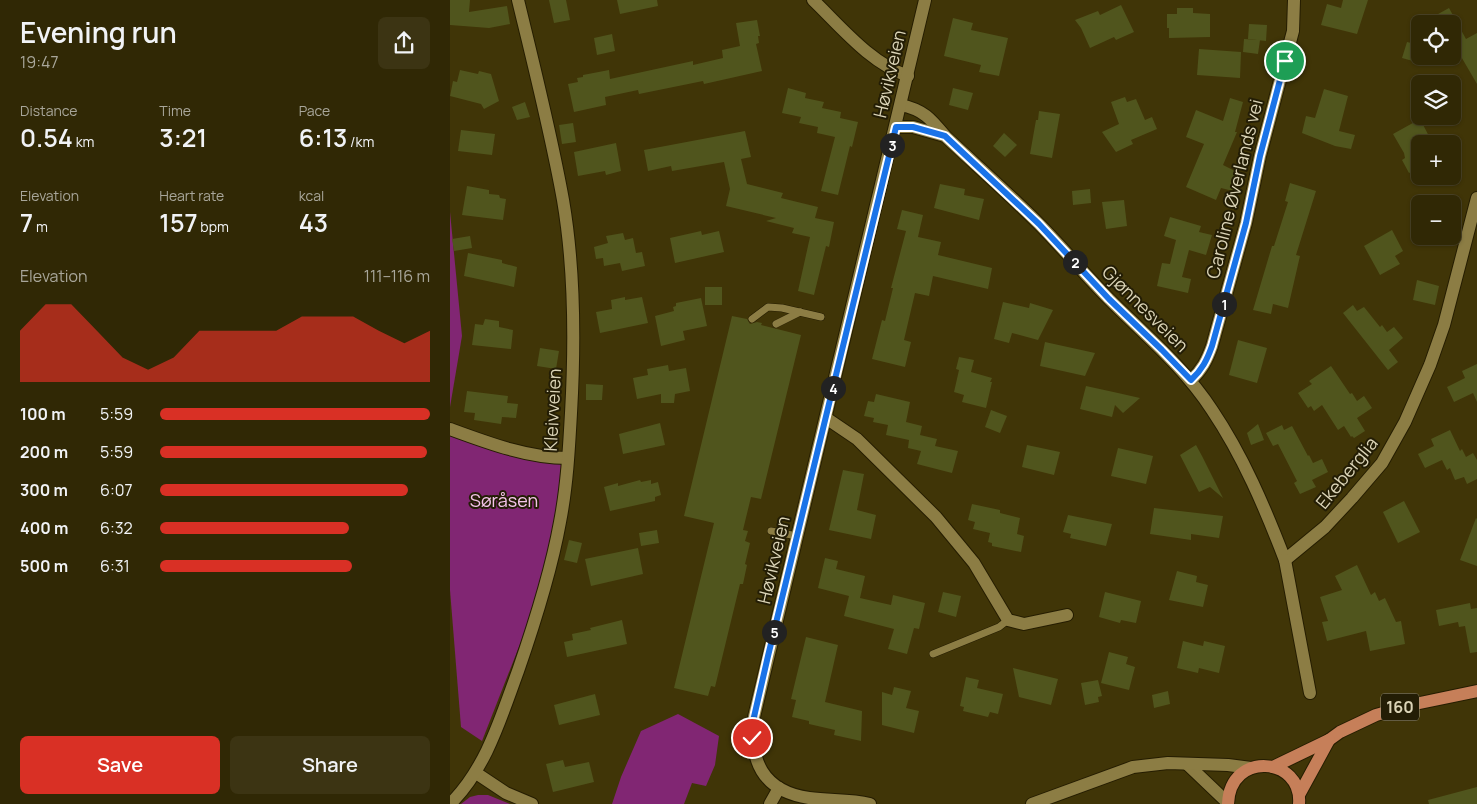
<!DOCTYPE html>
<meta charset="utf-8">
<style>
body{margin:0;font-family:Manrope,sans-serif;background:#3c3413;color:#f1f3f6;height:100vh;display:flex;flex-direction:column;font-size:19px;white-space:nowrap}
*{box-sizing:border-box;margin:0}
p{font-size:16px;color:#a8a69a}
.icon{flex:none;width:28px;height:28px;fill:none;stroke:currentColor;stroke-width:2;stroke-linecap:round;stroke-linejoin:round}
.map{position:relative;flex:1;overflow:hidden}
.side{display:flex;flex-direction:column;background:#302805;width:450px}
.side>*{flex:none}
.buttons{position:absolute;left:961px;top:15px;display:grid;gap:10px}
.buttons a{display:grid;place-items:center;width:50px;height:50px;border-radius:8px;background:#302805;box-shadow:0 1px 4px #0004,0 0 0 1px #4b4427;font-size:25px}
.pin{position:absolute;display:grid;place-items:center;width:42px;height:42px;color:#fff;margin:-21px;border:2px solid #fff;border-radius:50%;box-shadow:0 1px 5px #0007}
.km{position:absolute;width:25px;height:25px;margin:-12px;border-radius:50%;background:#222;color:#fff;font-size:14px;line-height:25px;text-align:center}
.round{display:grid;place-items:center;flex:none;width:52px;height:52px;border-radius:8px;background:#3c3413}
.summary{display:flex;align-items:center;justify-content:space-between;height:85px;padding:0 20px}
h1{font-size:28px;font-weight:600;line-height:38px}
.metrics{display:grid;grid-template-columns:repeat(3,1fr);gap:8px;height:85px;padding:5px 20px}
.metrics div{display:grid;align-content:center}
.metrics b{font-size:25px;font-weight:600}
.metrics small{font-size:14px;font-weight:400}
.metrics p{font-size:14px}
.chart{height:140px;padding:10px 20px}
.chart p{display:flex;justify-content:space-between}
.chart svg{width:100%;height:90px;margin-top:5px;fill:#d93025;opacity:.7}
.button{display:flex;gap:10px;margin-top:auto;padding:10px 20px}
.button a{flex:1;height:58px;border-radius:8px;background:#d93025;color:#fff;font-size:20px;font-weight:600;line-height:58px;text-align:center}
.button a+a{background:#3c3413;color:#f1f3f6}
ul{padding:0 20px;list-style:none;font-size:16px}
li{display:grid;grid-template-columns:80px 60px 1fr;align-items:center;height:38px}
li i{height:12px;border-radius:6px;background:#d93025}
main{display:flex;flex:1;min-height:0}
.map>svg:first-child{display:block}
</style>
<main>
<section class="side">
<div class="summary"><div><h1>Evening run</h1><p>19:47</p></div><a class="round"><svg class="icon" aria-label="share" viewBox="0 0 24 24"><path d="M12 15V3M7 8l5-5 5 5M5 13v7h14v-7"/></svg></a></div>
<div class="metrics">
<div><p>Distance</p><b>0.54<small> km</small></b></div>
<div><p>Time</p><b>3:21</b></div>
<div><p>Pace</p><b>6:13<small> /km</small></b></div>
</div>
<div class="metrics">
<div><p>Elevation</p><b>7<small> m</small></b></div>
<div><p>Heart rate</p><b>157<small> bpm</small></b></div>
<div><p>kcal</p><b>43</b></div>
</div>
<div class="chart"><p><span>Elevation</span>111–116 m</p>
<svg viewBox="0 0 160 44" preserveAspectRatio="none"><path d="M0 44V19L10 6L20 6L30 19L40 32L50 38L60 32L70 19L80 19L90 19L100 19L110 12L120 12L130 12L140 19L150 25L160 19V44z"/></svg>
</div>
<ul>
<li><b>100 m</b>5:59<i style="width:100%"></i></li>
<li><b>200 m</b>5:59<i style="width:99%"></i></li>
<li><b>300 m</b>6:07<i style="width:92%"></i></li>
<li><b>400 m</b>6:32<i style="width:70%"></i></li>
<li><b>500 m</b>6:31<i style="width:71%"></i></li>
</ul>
<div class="button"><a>Save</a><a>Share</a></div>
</section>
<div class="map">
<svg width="1027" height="804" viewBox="0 0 1027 804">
<rect width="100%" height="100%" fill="#403507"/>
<g fill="#812673">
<polygon points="0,212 12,336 0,407"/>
<polygon points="0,428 116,463 92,588 32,741 11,727 0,590"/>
<polygon points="228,714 269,736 265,765 256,786 242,783 234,804 162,804 171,777 191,731"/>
<polygon points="28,795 38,795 60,804 11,804 20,797"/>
</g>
<g fill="#50551d">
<polygon points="0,0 20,0 19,12 57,6 60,24 39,28 0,25"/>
<polygon points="99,0 116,0 120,20 104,23"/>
<polygon points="167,0 207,0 208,6 170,14"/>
<polygon points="893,0 918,0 907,34 871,25 877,4 891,8"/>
<polygon points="671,5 684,32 666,40 664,37 640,48 631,28 625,20 648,11 650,15"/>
<polygon points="727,8 743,8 743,13 760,14 760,37 719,38 719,28 717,28 717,14 727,14"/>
<polygon points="999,8 1016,39 1027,33 1027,84 1002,41 1002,24 970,24"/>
<polygon points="503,18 523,23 521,30 558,38 549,76 529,72 531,65 494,56"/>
<polygon points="307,20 310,36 308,36 309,43 306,44 312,71 254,84 253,81 189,94 188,90 155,97 156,105 124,112 118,84 128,82 127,78 133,77 133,75 159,70 160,79 243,61 243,65 273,58 272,50 290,46 286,23"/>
<polygon points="799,24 817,25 816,41 798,39"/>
<polygon points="162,34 165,51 147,55 144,38"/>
<polygon points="794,39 810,40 808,54 793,52"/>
<polygon points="957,42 970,45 970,63 952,58"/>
<polygon points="749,49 791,52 790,78 747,75"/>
<polygon points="10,70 28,74 29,71 41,74 49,101 34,109 31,104 0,96 3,81 7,82"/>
<polygon points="338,88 356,93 355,98 374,102 372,108 391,112 390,118 408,122 402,147 400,146 388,195 371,191 385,137 367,133 368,127 349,123 351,117 332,113"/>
<polygon points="503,88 523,93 518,110 499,105"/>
<polygon points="874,89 898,96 889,131 905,135 901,149 885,146 852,133 856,116 865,118"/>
<polygon points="675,97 677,102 686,99 695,120 702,117 707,129 681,140 683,144 666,152 652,132 669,124 661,102"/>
<polygon points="780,98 793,102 785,132 787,132 773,165 791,174 787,192 771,188 766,200 736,187 754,144 736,137 746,110 773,121"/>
<polygon points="75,102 80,117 67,120 62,107"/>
<polygon points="589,111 610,114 602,158 580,154 586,120 588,120"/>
<polygon points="970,119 981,140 974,144 970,144 970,185 963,171 959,173 952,160 955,158 954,153 943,134"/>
<polygon points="123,123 126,142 112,144 109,125"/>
<polygon points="11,130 45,134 42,155 8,151"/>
<polygon points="295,131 301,157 291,159 297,184 333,193 331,198 368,207 365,218 384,222 379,247 376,246 364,295 348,291 360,237 342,233 344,228 316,221 326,218 276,206 280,189 274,162 222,171 221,166 198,171 194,150"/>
<polygon points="554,133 567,145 555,157 543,146"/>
<polygon points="166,143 171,171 156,175 155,171 128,176 124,152"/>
<polygon points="840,183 866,191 846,255 850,256 838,308 823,304 821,314 803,310 822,246 824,246 838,202 835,201"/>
<polygon points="490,184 515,189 514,195 534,199 529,220 484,208"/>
<polygon points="17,186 39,190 39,194 49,195 50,198 56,199 53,220 12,215"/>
<polygon points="640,189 641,203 623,205 622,191"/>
<polygon points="674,200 677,226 656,229 652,202"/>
<polygon points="452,210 473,215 468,237 491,242 488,255 542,268 538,289 483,276 479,296 465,293 454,340 461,342 455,367 422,359 432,320 435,321 443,288 441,288 456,231 447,229"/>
<polygon points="720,217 751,226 749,232 762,235 756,255 739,250 732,277 741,279 738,293 707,286 712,263 720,264 726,240 714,236"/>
<polygon points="942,230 953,251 945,256 950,264 930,275 914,246"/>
<polygon points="251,231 252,235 269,231 274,252 225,263 220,238"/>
<polygon points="173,233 175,240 183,238 186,253 192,252 195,266 172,271 170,263 154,266 153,258 146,259 144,247 158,243 156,236"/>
<polygon points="20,236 22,248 4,251 2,239"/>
<polygon points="18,253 52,260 52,263 67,267 64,287 14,276"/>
<polygon points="967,280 989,286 985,305 963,300"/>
<rect x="255" y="287" width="17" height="18"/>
<polygon points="175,297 175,300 192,297 198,323 150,333 146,312 162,309 161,300"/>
<polygon points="251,298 257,326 233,331 235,340 211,346 205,316 224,311 223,307 226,306 226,303"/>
<polygon points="553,302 579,308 580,303 603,310 588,340 562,333 559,343 544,339"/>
<polygon points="903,305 907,311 914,307 930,327 932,325 937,332 944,327 953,338 939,350 948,362 938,370 893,313"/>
<polygon points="282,316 297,319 300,324 307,322 312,323 311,325 351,335 311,499 301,497 293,530 298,531 295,541 300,543 295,564 297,565 293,584 290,584 265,687 261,686 258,696 224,688 264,523 234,516"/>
<polygon points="35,319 49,321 49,327 63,330 61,349 22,345 25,324 33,325"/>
<polygon points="788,340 817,348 807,383 779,375"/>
<polygon points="595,342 645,353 635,376 590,366"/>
<polygon points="90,348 109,351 106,369 87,366"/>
<polygon points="509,357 524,360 521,372 542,378 540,382 542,382 536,408 512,402 514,395 504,392 509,370 506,369"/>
<polygon points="1027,364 1027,402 1023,393 1004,402 997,387 1015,378 1012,371"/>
<polygon points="218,365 219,371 236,368 240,391 225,394 224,403 211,403 211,394 187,399 183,378 198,375 197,369"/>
<polygon points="881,366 900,394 902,393 907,401 914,396 922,408 907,418 915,431 904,438 902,436 901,437 894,426 888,430 872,405 864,411 861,406 858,408 848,393 862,384 859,381"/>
<polygon points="136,384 153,385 152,400 136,400"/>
<polygon points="636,386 668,393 690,398 673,413 665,405 662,417 630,409"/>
<polygon points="17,391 58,396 57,403 68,404 66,418 52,417 51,424 24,420 25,413 14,412"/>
<polygon points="426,394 460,402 456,422 472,426 470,435 487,439 485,446 508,451 502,473 467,464 471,451 458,448 459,440 436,435 438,425 423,422 424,418 414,416 418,401 424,402"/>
<polygon points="541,410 557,416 550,433 535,427"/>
<polygon points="210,423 215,445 173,454 169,434"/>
<polygon points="808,424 814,440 801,445 797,433"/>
<polygon points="832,425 834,430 842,426 858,456 859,455 863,463 872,459 878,472 862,480 866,487 850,494 844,483 847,481 828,444 823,446 816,433"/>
<polygon points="1000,430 1010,451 1012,449 1016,457 1023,453 1027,460 1027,479 1017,484 1014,477 1005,480 1000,468 997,470 992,460 975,468 968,454 984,446 981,439"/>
<polygon points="577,445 610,452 604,475 572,467"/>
<polygon points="746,445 752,456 773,498 760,487 749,492 730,455"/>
<polygon points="668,448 703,456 696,484 661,476"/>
<polygon points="393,470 414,474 407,510 426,515 421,539 379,530"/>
<polygon points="190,480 191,482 201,480 201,484 208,482 211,495 205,497 205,501 160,511 154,487 168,483 168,486"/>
<polygon points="954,501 970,532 948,543 933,512"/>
<polygon points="522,504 550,510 550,513 570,518 567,534 574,536 571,552 542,546 542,543 538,542 540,533 523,529 525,522 518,520"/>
<polygon points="704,508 773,516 769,538 741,534 741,540 700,534"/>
<polygon points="618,515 662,524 656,546 620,538 621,534 613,532"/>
<polygon points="1026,518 1027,519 1027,566 1010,560"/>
<polygon points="207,530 209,543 191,546 189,533"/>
<polygon points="119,540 132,543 127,563 114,560"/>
<polygon points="188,548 193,574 141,586 135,559"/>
<polygon points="375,558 388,561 386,569 415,576 410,598 441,605 443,595 475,603 469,629 464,628 457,654 438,649 444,629 394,616 399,596 368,588"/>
<polygon points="907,565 921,595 925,592 929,601 935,598 946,622 951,621 955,644 920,651 916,631 877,641 872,622 878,621 870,597 892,590 885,576"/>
<polygon points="727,571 747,576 746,582 758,585 753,607 719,600"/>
<polygon points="493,592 511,596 506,617 488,612"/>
<polygon points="655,592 691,601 686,623 671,620 670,623 649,617"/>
<polygon points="1020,603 1021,609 1027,608 1027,652 1020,653 1015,626 1009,627 1008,622 989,626 986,610"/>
<polygon points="172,620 177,644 117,657 114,642 123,640 122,634 141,630 140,628"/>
<polygon points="356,637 388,645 375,702 412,711 411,741 384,735 385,730 359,724 359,721 342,717 346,700 341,699"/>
<polygon points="733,641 753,646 754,641 775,646 769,673 749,668 748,673 727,668"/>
<polygon points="659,652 678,657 676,664 685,667 679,690 651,683"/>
<polygon points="563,668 608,679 601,705 569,697"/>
<polygon points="516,677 529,680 527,688 553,694 548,714 540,712 538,717 513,711 514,707 510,706"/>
<polygon points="648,680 652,696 648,697 649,702 635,705 631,683"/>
<polygon points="444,687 461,691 456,708 469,711 464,733 432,725 432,692 442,695"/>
<polygon points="718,691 720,704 704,708 702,695"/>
<polygon points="145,694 150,715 109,725 104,705"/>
<polygon points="113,760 115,767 139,762 144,782 103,792 96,764"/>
<polygon points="1027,787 1027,804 979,804 978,800"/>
</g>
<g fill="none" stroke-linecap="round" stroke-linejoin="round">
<defs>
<g id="service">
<polyline points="302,319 318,307 332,308 371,317"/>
<polyline points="326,324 350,312"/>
<polyline points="321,531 347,536"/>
<polyline points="483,654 549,627 558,620"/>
</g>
<g id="minor">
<path d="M363 0C391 27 420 63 458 76"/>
<path d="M451 105C474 110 481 119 495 136 526 165 559 194 589 224 613 248 635 275 659 299 695 335 734 367 762 410 793 456 815 508 835 560L875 527 902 498 932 463 955 422 980 365 994 325 1027 198"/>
<polyline points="446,127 463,127 495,136"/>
<path d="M741 380C752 370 757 360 762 346L796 223 810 156 843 31 844 0"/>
<polyline points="376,418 407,439 486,517 524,563 558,620 574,624 617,615"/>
<path d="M0 429C38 443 78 458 118 458"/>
<polyline points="835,560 860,693"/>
<polyline points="26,773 56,793 82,804"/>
<path d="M0 804C36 769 51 717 68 671 85 622 101 572 110 522 117 486 119 449 121 413 125 343 125 270 113 200 101 133 84 66 68 0"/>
</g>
<polyline id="tertiary" points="320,804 329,788"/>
<g id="secondary">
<polyline points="738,765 778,803"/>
<path d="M420 804C399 799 380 801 359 798 312 791 299 760 304 717L475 0"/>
<polyline points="582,804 683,767 718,763 778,765 801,768"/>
</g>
<g id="primary">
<polyline points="823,767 879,740 890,732 926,715 965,704 1027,691"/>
<polyline points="849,795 879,740"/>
<path d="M778 804C780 750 853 757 849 804"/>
</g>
</defs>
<use href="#service" stroke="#251d00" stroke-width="8"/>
<use href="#minor" stroke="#251d00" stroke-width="14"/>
<use href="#tertiary" stroke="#251d00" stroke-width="14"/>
<use href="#secondary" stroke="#251d00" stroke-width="14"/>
<use href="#primary" stroke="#251d00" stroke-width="14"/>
<use href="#service" stroke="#8c7d44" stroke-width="7"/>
<use href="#minor" stroke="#8c7d44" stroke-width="12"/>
<use href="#tertiary" stroke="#8c7d44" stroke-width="12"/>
<use href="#secondary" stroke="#8c7d44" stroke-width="12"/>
<use href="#primary" stroke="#c67f59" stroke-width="12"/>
</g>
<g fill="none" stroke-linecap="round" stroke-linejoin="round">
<defs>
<path id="route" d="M302 738 304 717 318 656 446 127H463L495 136 589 224 659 299 712 350 741 380C752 370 757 360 762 346L796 223 810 156 835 61"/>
</defs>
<use href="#route" stroke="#fff" stroke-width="10"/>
<use href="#route" stroke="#1a73e8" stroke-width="6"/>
</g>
<g text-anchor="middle" stroke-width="4" stroke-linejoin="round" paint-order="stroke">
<rect fill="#231d05" stroke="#a49d82" stroke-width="1" x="931" y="693.5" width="38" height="27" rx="4"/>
<g font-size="16" font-weight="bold" fill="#dbd4b7">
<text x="950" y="713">160</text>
</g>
<g font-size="18" fill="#dbd4b7" stroke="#231d05">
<text transform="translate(440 74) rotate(-77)" y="6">Høvikveien</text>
<text transform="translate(785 189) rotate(-76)" y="6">Caroline Øverlands vei</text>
<text transform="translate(695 309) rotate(45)" y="6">Gjønnesveien</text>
<text transform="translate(103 410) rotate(-87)" y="6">Kleivveien</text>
<text transform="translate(897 473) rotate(-51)" y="6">Ekeberglia</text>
<text transform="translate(324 560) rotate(-77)" y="6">Høvikveien</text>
</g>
<g font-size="18" fill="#f5c4ea" stroke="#231d05">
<text x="54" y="507">Søråsen</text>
</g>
</g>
</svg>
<div class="buttons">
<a><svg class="icon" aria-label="locate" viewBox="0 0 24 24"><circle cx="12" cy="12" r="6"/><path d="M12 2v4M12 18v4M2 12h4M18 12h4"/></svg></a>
<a><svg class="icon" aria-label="layers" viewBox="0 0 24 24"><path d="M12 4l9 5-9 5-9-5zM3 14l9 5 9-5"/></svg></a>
<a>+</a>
<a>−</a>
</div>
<div class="pin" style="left:835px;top:61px;background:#1e9e55"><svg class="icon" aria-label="arrive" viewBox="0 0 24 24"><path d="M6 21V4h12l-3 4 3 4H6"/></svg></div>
<div class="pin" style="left:302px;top:738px;background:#d93025"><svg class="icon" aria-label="check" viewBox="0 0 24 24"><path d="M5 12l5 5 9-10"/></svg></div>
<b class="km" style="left:774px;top:304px">1</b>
<b class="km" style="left:625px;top:262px">2</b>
<b class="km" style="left:442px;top:145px">3</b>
<b class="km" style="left:383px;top:388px">4</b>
<b class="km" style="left:324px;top:632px">5</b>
</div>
</main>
